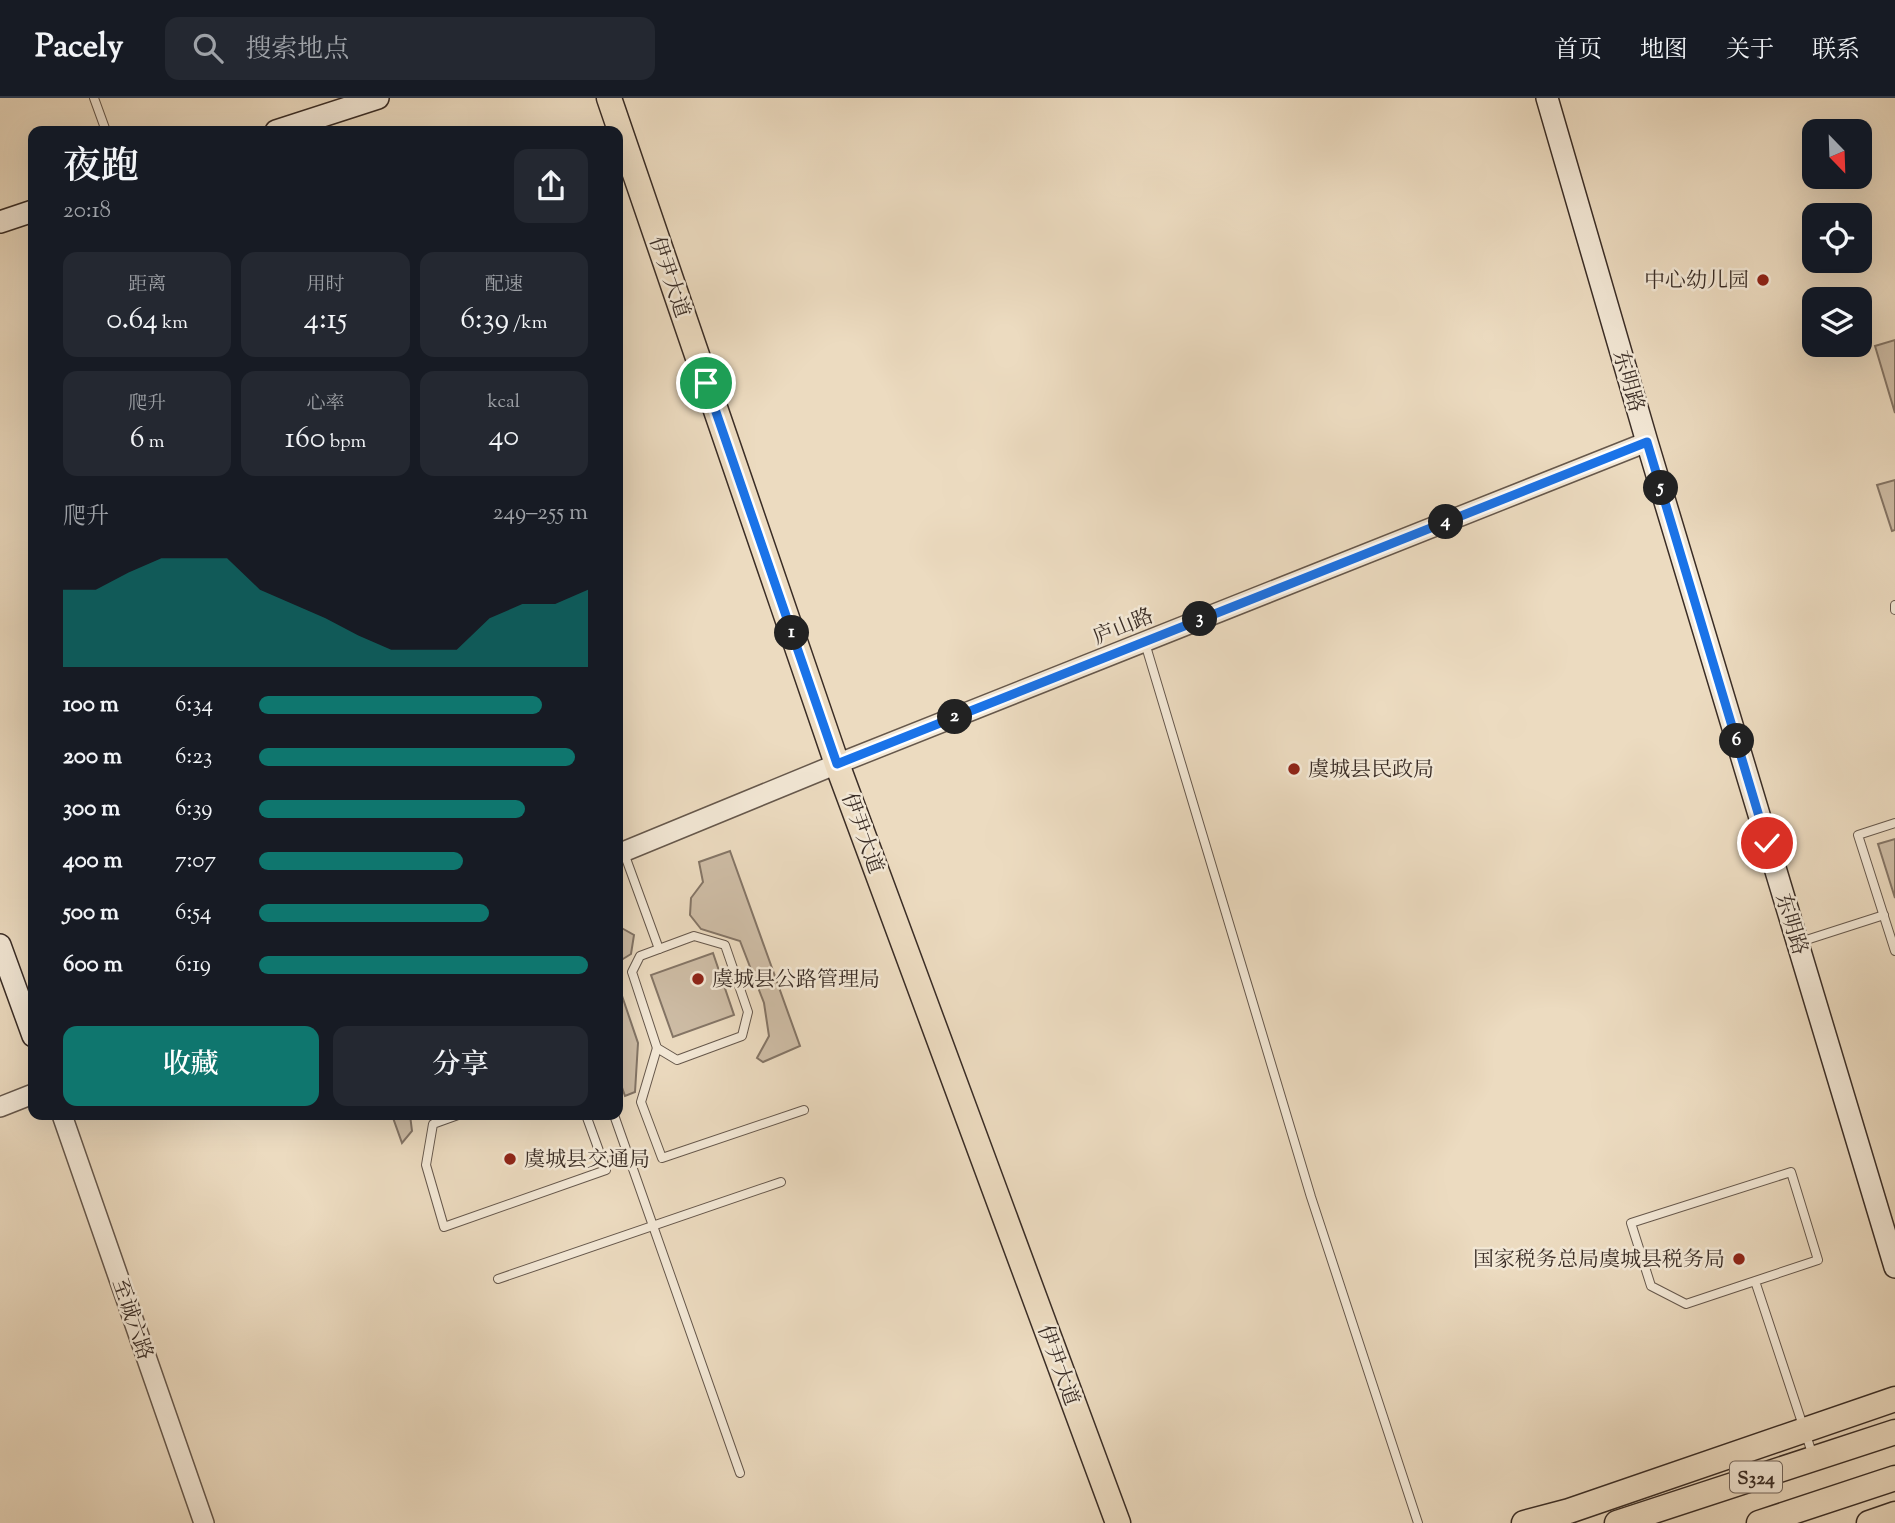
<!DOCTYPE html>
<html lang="zh">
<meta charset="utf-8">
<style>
body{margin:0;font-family:"Sorts Mill Goudy","Noto Serif SC",serif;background:#242831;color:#f1f3f6;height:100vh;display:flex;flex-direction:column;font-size:26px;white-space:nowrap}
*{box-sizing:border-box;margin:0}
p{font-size:23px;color:#9ea1a6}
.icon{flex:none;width:38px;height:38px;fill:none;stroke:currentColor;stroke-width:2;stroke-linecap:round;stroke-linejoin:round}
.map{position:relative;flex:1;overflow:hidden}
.panel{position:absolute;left:28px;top:28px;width:595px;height:994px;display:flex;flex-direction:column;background:#171b24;border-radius:14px;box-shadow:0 7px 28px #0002}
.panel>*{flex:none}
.needle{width:46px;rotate:157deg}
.tools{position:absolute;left:1802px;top:21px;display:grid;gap:14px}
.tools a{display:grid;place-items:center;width:70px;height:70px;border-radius:14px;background:#171b24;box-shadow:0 7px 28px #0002;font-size:35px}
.pin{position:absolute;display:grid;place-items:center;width:60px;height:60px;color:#fff;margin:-30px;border:4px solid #fff;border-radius:50%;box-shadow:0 2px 7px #0007}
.km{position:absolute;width:35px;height:35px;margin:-18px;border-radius:50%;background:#222;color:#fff;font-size:19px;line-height:35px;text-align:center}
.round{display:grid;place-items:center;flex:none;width:74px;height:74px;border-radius:14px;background:#242831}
.overview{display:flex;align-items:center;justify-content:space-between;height:119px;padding:0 35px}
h1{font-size:38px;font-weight:600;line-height:52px}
.metrics{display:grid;grid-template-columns:repeat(3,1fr);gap:10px;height:119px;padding:7px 35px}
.metrics div{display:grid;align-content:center;border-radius:14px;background:#242831;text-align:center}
.metrics b{font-size:30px;font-weight:600}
.metrics small{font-size:19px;font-weight:400}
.metrics p{font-size:19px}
.chart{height:196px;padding:14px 35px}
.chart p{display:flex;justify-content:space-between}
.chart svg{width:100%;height:126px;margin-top:7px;fill:#0f766e;opacity:.7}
.button{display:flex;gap:14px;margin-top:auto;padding:14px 35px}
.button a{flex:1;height:80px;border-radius:14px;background:#0f766e;color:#fff;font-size:28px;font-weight:600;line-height:80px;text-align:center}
.button a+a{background:#242831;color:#f1f3f6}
ul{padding:0 35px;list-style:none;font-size:23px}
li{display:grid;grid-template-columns:112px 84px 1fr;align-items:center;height:52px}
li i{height:18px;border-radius:9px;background:#0f766e}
header{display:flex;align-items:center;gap:42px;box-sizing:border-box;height:98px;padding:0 35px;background:#171b24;border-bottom:2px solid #363941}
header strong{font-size:33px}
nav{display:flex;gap:38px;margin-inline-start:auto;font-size:24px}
.search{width:490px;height:63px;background:#242831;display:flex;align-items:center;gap:18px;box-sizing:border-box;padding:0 24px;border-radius:14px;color:#9ea1a6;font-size:26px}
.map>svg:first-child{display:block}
</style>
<header>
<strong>Pacely</strong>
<div class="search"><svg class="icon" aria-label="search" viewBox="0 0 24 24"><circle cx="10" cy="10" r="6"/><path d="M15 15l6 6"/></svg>搜索地点</div>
<nav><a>首页</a><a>地图</a><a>关于</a><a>联系</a></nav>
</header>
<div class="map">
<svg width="1895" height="1425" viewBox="0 0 1895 1425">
<rect width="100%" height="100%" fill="#ecdbc0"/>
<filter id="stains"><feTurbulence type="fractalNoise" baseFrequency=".00286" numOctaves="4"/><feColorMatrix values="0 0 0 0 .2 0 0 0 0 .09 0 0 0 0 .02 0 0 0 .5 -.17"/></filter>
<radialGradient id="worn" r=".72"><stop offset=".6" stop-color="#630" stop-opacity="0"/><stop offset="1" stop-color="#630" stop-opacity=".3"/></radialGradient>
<g fill="#cebda6" stroke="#847566" stroke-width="2">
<polygon points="1895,242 1895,315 1875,248"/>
<polygon points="1895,382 1895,432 1892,433 1877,387"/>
<polygon points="1895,741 1895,800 1878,746"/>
<polygon points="730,753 800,948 763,964 757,960 769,938 764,905 740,843 701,831 690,817 691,800 703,784 699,764"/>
<polygon points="618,828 634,837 631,856 618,864"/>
<polygon points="713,855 734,917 673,939 651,877"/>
<polygon points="618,886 638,945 635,994 625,998 618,978"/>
<polygon points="392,1017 410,1017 412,1033 402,1045"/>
</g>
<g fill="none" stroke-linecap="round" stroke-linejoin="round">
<defs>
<g id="service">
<polyline points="94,0 106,33"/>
<polyline points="1895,507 1895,512"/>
<polyline points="1145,545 1311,1099 1418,1425"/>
<polyline points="1895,725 1858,737 1895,853"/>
<polyline points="624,755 659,851"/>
<polygon points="694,838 725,847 748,914 742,938 677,962 657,950 632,874 640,858"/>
<polyline points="1800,844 1884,817"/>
<polyline points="657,950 641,1004 662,1060 804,1012"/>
<polyline points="458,1017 433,1026 426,1067 444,1129 606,1072 586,1017"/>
<polyline points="614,1017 740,1375"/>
<polyline points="498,1181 781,1084"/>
<polyline points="1755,1183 1686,1206 1651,1188 1631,1125 1791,1074 1818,1162 1755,1183 1813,1358"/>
</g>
<g id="tertiary">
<polyline points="618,756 837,666 1647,344"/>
<polyline points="0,1009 33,996"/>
<polyline points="62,1017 204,1425"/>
</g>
<g id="secondary">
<polyline points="1547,0 1647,344 1895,1169"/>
<polyline points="276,33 378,0"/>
<polyline points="0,124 33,113"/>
<polyline points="0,847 33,938"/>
</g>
<g id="primary">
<polyline points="609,0 837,666 1118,1425"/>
<polyline points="1524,1425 1569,1413 1895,1301"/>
<polyline points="1617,1425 1895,1334"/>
<polyline points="1759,1425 1895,1380"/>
<polyline points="1869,1425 1895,1416"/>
</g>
</defs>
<use href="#service" stroke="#66584c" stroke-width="10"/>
<use href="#tertiary" stroke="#66584c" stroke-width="22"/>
<use href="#secondary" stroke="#3a2d26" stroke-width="24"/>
<use href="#primary" stroke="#3a2d26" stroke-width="27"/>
<use href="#service" stroke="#f3e8d6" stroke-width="8"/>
<use href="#tertiary" stroke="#f3e8d6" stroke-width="19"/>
<use href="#secondary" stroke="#f3e8d6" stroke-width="21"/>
<use href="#primary" stroke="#ecdbc0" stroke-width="24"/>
</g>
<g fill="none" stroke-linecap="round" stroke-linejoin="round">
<defs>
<polyline id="route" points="706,285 837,666 1647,344 1767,745"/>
</defs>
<use href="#route" stroke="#fff" stroke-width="14"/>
<use href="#route" stroke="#1a73e8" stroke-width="9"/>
</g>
<g fill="#8f2418" stroke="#f3e8d6" stroke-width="2.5">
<circle cx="1763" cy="182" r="7"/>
<circle cx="1294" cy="671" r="7"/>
<circle cx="698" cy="881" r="7"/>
<circle cx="510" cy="1061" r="7"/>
<circle cx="1739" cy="1161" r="7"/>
</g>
<g text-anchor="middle" stroke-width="5" stroke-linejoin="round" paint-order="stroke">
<rect fill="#f3e8d6" stroke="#72655b" stroke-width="2" x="1730" y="1363.5" width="52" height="31" rx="5"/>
<g font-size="19" font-weight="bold" fill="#3a2d26">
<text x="1756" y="1386">S324</text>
</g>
<g font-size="21" fill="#3a2d26" stroke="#f3e8d6">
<text transform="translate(670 179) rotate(71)" y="7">伊尹大道</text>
<text transform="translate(1629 283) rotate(74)" y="7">东明路</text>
<text transform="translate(1123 528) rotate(-22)" y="7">庐山路</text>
<text transform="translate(863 735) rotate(70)" y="7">伊尹大道</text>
<text transform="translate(1792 826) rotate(73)" y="7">东明路</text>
<text transform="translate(133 1221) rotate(71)" y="7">至诚六路</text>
<text transform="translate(1059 1267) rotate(70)" y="7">伊尹大道</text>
</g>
<g font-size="21" fill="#3a2d26" stroke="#f3e8d6" text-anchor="start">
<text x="1749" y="189" text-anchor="end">中心幼儿园</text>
<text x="1308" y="678">虞城县民政局</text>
<text x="712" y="888">虞城县公路管理局</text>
<text x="524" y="1068">虞城县交通局</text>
<text x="1725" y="1168" text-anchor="end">国家税务总局虞城县税务局</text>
</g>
</g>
<rect width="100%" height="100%" filter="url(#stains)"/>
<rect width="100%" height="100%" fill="url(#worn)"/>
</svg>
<div class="tools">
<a><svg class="needle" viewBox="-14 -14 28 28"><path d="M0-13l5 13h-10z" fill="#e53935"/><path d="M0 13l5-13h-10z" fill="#9ea1a6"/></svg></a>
<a><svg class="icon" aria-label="locate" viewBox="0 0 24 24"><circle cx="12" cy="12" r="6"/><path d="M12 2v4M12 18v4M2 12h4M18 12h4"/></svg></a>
<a><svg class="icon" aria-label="layers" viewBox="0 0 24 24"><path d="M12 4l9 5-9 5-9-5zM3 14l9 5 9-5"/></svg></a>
</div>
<div class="pin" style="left:706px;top:285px;background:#1e9e55"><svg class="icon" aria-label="arrive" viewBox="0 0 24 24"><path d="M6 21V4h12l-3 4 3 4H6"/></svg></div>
<div class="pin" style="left:1767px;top:745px;background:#d93025"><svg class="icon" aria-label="check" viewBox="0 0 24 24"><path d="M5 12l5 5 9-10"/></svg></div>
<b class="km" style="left:792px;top:535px">1</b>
<b class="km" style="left:955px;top:619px">2</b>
<b class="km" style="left:1200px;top:521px">3</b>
<b class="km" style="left:1446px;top:424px">4</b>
<b class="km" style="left:1661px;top:390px">5</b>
<b class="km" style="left:1737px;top:643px">6</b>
<section class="panel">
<div class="overview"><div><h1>夜跑</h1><p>20:18</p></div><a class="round"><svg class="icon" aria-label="share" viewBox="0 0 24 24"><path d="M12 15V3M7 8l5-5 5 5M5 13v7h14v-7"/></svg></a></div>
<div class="metrics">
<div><p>距离</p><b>0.64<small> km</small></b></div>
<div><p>用时</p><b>4:15</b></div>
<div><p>配速</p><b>6:39<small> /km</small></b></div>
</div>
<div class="metrics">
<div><p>爬升</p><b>6<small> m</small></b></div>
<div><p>心率</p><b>160<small> bpm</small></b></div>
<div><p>kcal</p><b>40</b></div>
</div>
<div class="chart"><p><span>爬升</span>249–255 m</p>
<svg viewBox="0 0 160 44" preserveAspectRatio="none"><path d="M0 44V17L10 17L20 11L30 6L40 6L50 6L60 17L70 22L80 27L90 33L100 38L110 38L120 38L130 27L140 22L150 22L160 17V44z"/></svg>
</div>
<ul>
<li><b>100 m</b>6:34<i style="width:86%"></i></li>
<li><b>200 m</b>6:23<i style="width:96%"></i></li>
<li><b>300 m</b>6:39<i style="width:81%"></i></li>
<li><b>400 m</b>7:07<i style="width:62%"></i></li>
<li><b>500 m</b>6:54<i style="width:70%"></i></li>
<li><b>600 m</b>6:19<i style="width:100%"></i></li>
</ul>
<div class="button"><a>收藏</a><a>分享</a></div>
</section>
</div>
